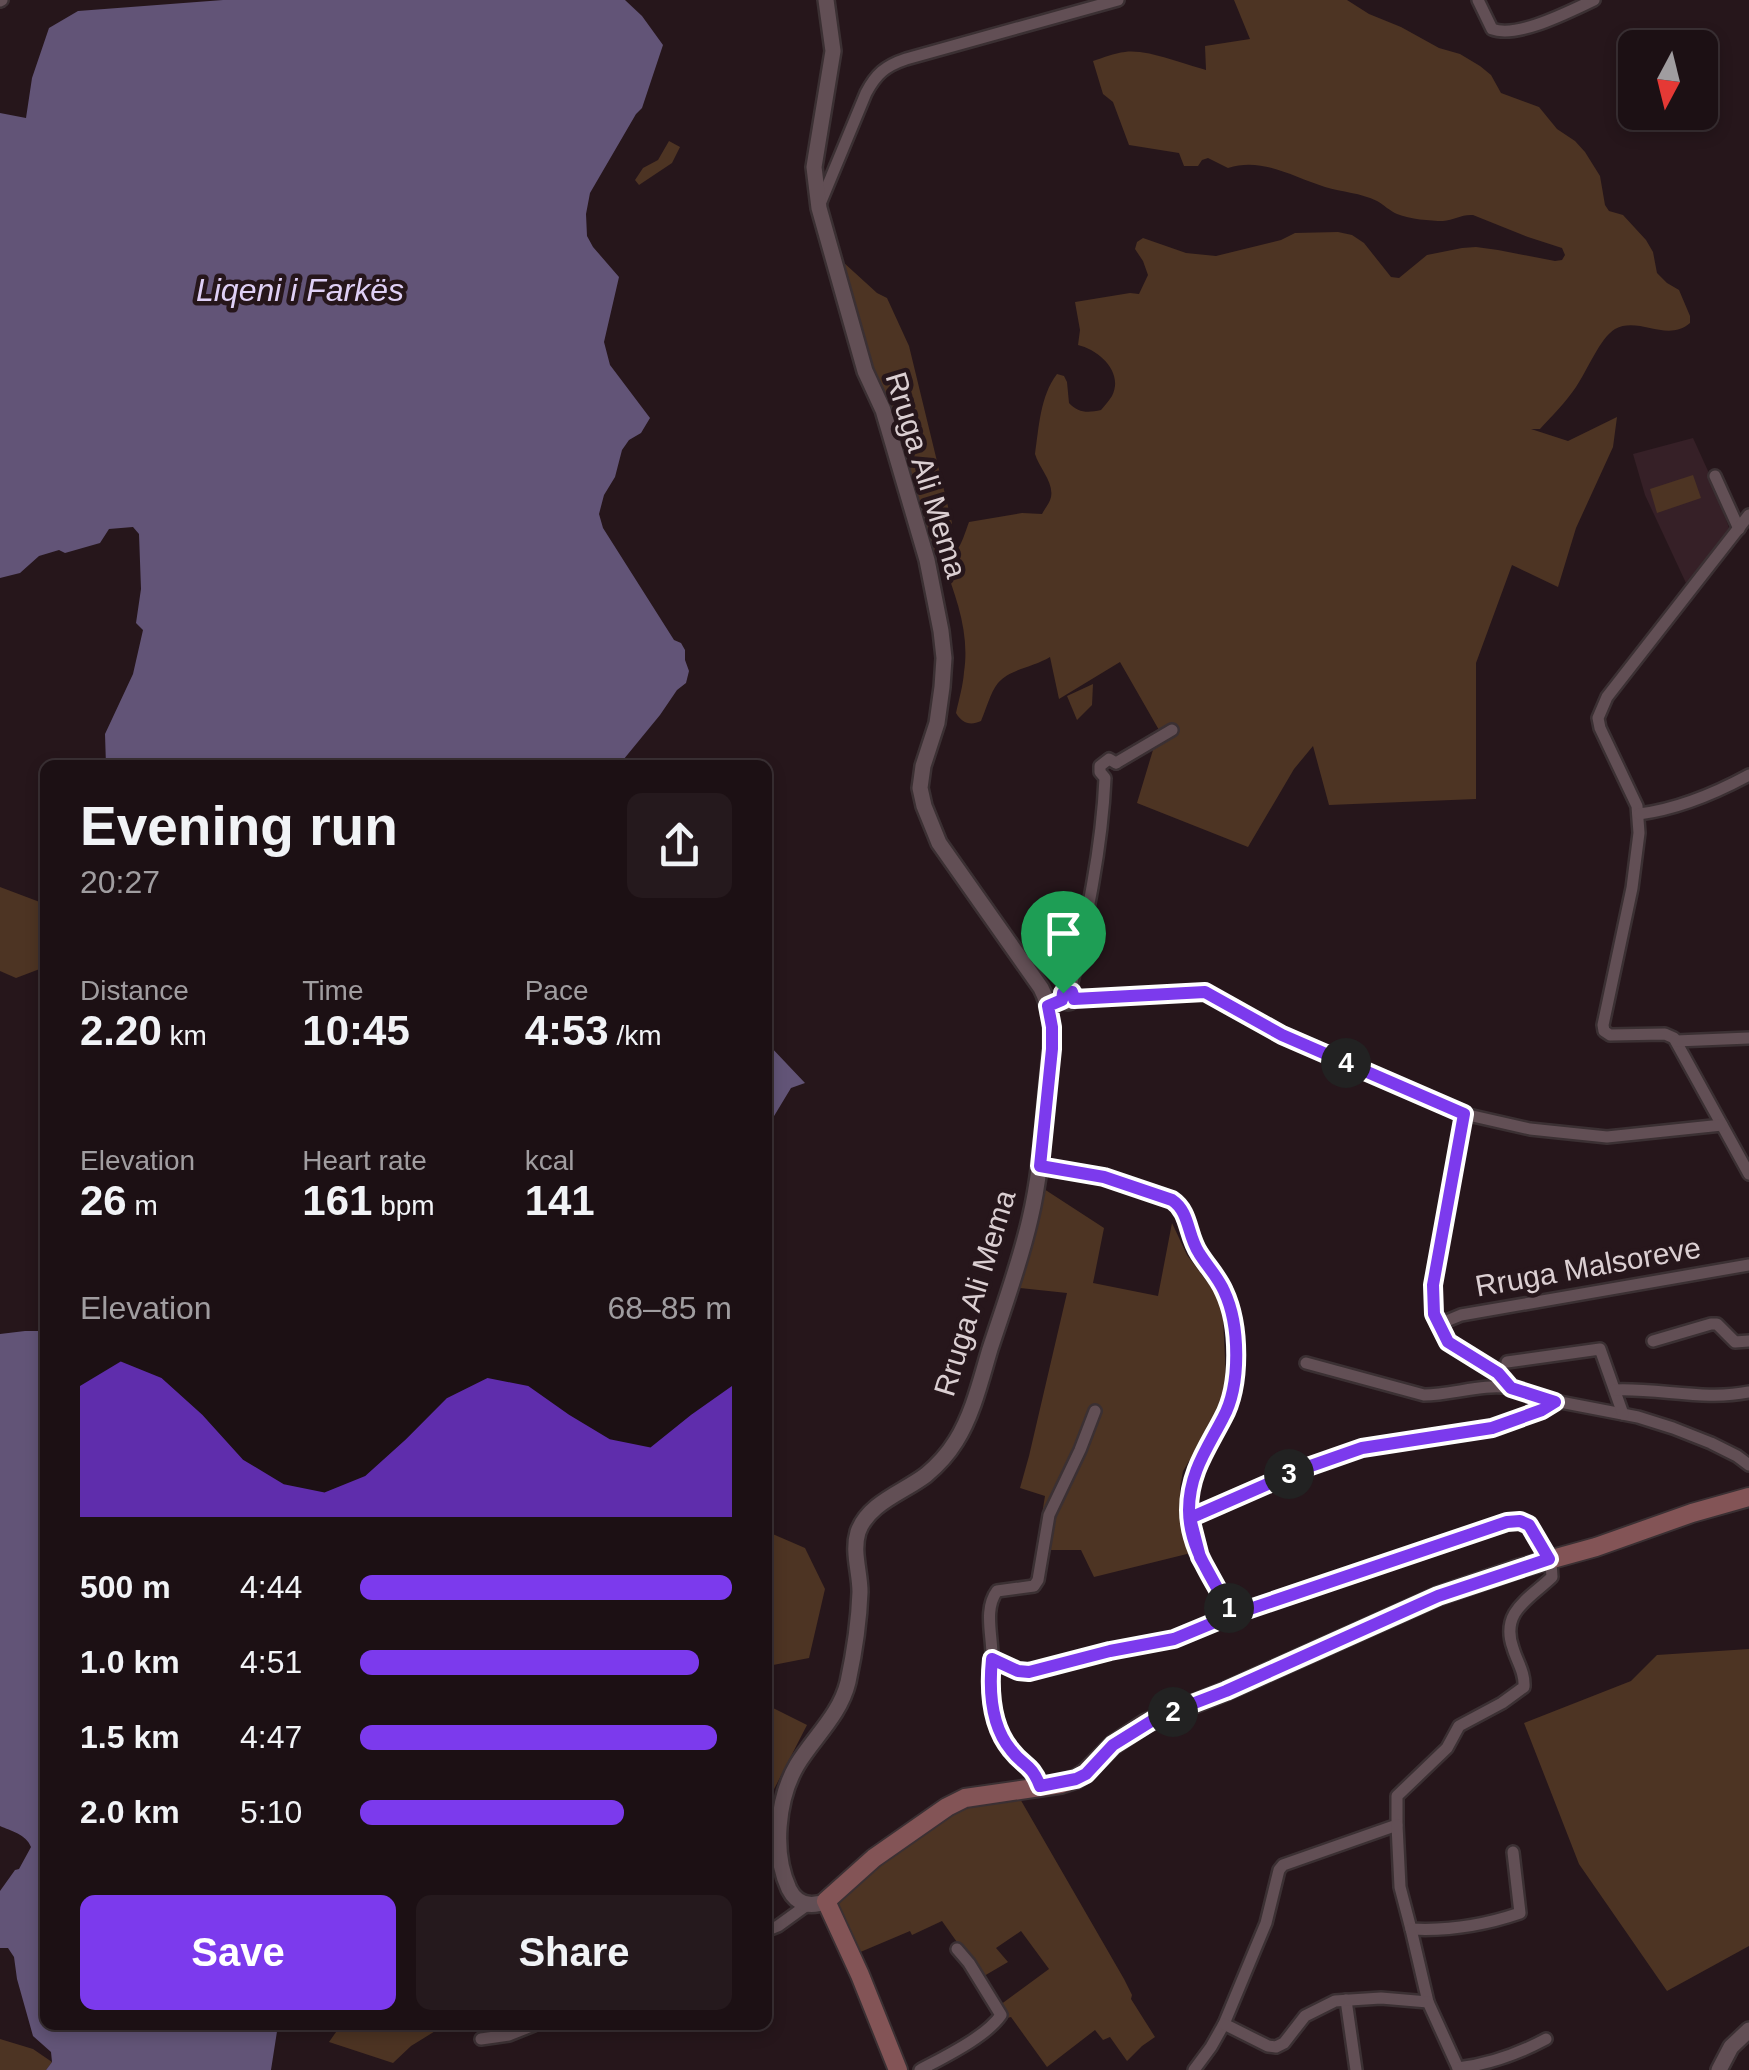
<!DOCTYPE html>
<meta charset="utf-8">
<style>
body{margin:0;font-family:Arial,sans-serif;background:#25191d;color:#f1f3f6;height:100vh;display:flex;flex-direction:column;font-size:38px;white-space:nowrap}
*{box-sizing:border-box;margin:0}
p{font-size:32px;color:#a09da0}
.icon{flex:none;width:55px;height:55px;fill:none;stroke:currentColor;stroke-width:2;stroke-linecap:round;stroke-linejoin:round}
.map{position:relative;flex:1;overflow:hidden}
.drawer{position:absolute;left:40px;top:760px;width:732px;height:1270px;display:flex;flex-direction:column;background:#1c1014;border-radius:15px;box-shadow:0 5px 15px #0003,0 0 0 2px #3a3034}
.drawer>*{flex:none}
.needle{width:65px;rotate:187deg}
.buttons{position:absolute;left:1618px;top:30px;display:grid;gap:20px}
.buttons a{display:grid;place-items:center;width:100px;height:100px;border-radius:15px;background:#1c1014;box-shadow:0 5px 15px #0003,0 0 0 2px #3a3034;font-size:50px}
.pin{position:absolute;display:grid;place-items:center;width:85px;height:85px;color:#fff;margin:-102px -42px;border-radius:50% 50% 50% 0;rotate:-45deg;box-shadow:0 0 10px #0007}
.pin .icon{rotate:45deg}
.km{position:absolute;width:50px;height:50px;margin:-25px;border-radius:50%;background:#222;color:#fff;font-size:28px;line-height:50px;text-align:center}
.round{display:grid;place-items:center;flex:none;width:105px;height:105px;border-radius:15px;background:#25191d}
.headline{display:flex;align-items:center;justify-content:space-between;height:170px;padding:0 40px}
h1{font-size:55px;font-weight:700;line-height:75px}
.figures{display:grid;grid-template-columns:repeat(3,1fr);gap:15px;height:170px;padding:10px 40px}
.figures div{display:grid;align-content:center}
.figures b{font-size:42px;font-weight:700}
.figures small{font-size:28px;font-weight:400}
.figures p{font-size:28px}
.chart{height:280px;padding:20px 40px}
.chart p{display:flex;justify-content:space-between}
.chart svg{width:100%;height:180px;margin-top:10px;fill:#7c3aed;opacity:.7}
.cta{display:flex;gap:20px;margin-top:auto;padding:20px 40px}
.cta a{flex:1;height:115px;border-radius:15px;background:#7c3aed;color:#fff;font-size:40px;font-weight:700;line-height:115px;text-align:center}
.cta a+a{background:#25191d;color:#f1f3f6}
ul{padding:0 40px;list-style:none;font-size:32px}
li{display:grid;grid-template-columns:160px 120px 1fr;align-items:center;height:75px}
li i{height:25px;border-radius:12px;background:#7c3aed}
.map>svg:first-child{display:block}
</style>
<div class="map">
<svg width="1749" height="2070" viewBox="0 0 1749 2070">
<rect width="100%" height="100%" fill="#26161b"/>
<polygon fill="#362027" points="1693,438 1708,471 1731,533 1686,583 1645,495 1633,454"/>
<g fill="#4d3423">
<path d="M1234 0H1347L1369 14 1401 27 1439 48 1460 54 1480 66 1491 75 1501 93 1539 107 1557 129 1575 141 1585 152 1600 176 1605 205 1609 211 1623 215 1646 240 1653 252 1657 273 1667 283 1679 290 1690 316V323C1667 343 1639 316 1615 329 1600 338 1587 371 1576 387 1566 402 1552 416 1540 429H1531L1568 441 1617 417 1613 447 1576 528 1558 587 1512 565 1476 663V799L1329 805 1313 746 1294 769 1248 847 1137 803 1159 730 1120 662 1059 699 1050 657C1034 667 1010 669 998 683 990 693 986 710 981 721 970 726 962 723 956 713 959 699 963 686 964 672 970 633 956 597 943 561 960 554 963 538 969 522L1022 513 1042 514C1045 508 1050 503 1051 497 1054 482 1039 468 1035 454 1039 428 1040 396 1057 374L1064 376 1067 382 1069 403C1078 413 1088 413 1101 410 1105 405 1109 401 1112 396 1124 372 1099 350 1078 345L1080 330 1075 302 1130 293 1139 294 1148 275 1143 261 1135 249 1137 242 1143 238 1186 253 1216 256 1281 240 1295 233 1338 232 1352 235 1364 243 1391 277 1399 278 1427 255 1462 248 1476 247 1498 250 1555 261 1562 260 1565 255 1562 248 1528 237 1473 215C1462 214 1454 220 1443 221 1430 221 1410 219 1397 214 1390 211 1384 205 1377 201 1361 193 1342 192 1325 187 1292 177 1263 157 1228 168L1208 158 1202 160 1198 166H1184L1179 153 1129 145 1113 102 1103 94 1093 61C1103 58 1114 53 1125 52 1147 49 1183 64 1206 70L1205 46 1250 39Z"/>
<polygon points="669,141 680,147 672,163 639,185 635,180 643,168 658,160"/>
<polygon points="843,262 877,293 887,298 909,346 952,523 952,541 942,552 934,554 872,366"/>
<polygon points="1693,475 1701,498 1657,513 1650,489"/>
<polygon points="1093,684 1092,705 1077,720 1067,696"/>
<polygon points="0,887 45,904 45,967 16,978 0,971"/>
<polygon points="1044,1189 1104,1228 1093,1283 1158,1296 1172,1223 1187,1255 1217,1295 1223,1319 1226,1377 1222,1407 1183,1471 1180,1488 1182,1528 1191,1553 1094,1577 1081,1550 1036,1550 1045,1496 1020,1488 1029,1456 1067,1293 1020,1288"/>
<polygon points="768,1532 805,1548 825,1589 809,1658 768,1666"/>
<polygon points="1749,1649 1749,1946 1667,1991 1579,1864 1524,1723 1631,1681 1657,1655"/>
<polygon points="768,1683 773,1708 807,1725 770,1797 768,1796"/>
<polygon points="1019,1797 1124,1979 1132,1995 1131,1999 1155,2037 1142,2046 1127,2061 1110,2037 1103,2040 1095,2030 1047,2067 1011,2017 1007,2018 1000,2005 1049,1969 1021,1931 996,1948 1008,1962 984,1976 981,1976 942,1921 912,1935 910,1931 858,1953 837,1905 837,1901 882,1861 963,1806"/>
<polygon points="341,2025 445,2025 411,2046 393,2063 329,2042"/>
<polygon points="0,2039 33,2049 52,2062 46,2070 0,2070"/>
</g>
<g fill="#625477">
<polygon points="223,0 625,0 642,16 663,45 642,108 636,114 590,193 586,214 587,236 593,247 619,277 604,342 610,365 650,418 641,433 629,440 622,450 615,477 604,495 599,514 603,528 674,640 681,643 685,650 685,660 689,671 686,683 677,690 660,715 619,765 106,765 105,734 133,674 143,630 136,623 141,589 139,534 133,527 109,529 100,543 65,553 59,550 39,556 20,573 0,578 0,113 26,118 32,78 49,28 78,11"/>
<polygon points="768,1044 805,1083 791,1088 768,1126"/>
<path d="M25 1331H45V2025H278L271 2070H46L52 2062 51 2052 33 2036 17 1979 14 1957 8 1948H0V1891L15 1870 19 1869 31 1847C26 1834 11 1831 0 1826V1334Z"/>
</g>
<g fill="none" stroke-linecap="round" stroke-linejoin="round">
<defs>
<g id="minor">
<path d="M1478 0 1492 29C1517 39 1570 11 1594 0"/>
<polyline points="0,1 2,0"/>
<path d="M820 204 866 93C876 74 885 66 906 59L1118 0"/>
<polyline points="1715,476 1739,529"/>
<polyline points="1749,515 1607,697 1598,718 1600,728 1637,806 1639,833 1632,888 1603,1025 1604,1031 1610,1035 1665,1034 1674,1038 1749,1174"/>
<polyline points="1116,763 1172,730"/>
<path d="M1639 814C1678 809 1714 794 1749 775"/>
<circle cx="1068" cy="997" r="7"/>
<path d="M1070 991C1086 921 1102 850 1105 778L1100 772V766L1109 759 1116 763"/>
<polyline points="1074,999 1205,992 1282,1035 1464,1114 1530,1129 1607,1137 1722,1125"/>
<polyline points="1676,1041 1749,1038"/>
<polyline points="1464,1114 1433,1285 1433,1314 1448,1342 1498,1373 1511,1388 1555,1401 1638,1417 1673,1428 1711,1443 1737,1456 1749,1465"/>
<path d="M1040 1166 1104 1177 1172 1200C1190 1213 1187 1235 1199 1253 1207 1266 1218 1277 1224 1291 1240 1325 1241 1385 1223 1418 1206 1450 1189 1471 1189 1510 1189 1550 1215 1581 1232 1615"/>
<polyline points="1437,1325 1461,1315 1749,1265"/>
<polyline points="1653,1341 1711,1324 1717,1324 1735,1342 1749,1341"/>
<polyline points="1507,1362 1600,1349 1623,1414"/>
<path d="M1306 1363 1424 1395C1453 1395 1483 1383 1511 1388"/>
<path d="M1615 1390C1659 1388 1706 1401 1749 1392"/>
<polyline points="1189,1517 1303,1469 1363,1448 1492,1428 1542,1410 1555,1401"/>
<path d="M993 1659 1019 1671 1029 1672 1110 1651 1174 1639 1232 1615 1328 1581 1507 1523 1520 1521 1529 1525 1551 1563 1552 1577C1529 1599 1500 1612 1513 1648 1517 1662 1525 1672 1524 1687L1502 1703 1459 1726 1447 1748 1397 1796V1825L1283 1865 1279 1870 1266 1923 1224 2024 1211 2047 1194 2070"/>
<path d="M1040 1786C1038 1781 1037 1776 1034 1772 1026 1758 1010 1754 1002 1737 990 1712 992 1686 992 1660 993 1637 983 1610 997 1591L1034 1586 1038 1580 1049 1515 1080 1450 1095 1411"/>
<path d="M1397 1825 1400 1887 1411 1929C1448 1931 1485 1925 1520 1913L1513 1852"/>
<polyline points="1411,1929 1428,2002"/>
<polyline points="768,1930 778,1926 807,1905"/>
<polyline points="1346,2000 1356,2070"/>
<polyline points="1224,2024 1268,2046 1276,2047 1284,2043 1305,2016 1335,2001 1381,1998 1428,2002 1459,2070"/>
<polyline points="481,2039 509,2035 534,2025"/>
<path d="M1458 2068C1490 2064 1518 2054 1546 2039"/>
<path d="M920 2070C944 2057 986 2037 1001 2015L969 1963 957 1949"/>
</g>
<g id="tertiary">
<path d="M826 0 833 51 814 167 819 208 865 371 883 410 927 560 941 631 944 658 942 687 937 723 923 766 920 788 924 806 939 843 1041 988C1058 1021 1050 1057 1047 1092 1043 1134 1040 1177 1030 1219 1020 1263 1004 1306 990 1349 981 1379 973 1414 956 1441 948 1454 938 1465 926 1475 904 1492 868 1503 858 1532 852 1552 860 1572 860 1592 859 1621 854 1654 848 1682 840 1715 814 1737 797 1765 777 1799 772 1853 789 1889 797 1905 811 1908 826 1901"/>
<polyline points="1719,2070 1731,2047 1749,2030"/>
</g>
<polyline id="secondary" points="898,2070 860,1975 826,1901 874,1858 947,1807 965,1798 1061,1784 1076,1779 1085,1773 1113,1745 1146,1723 1226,1691 1438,1596 1520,1568 1596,1547 1692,1513 1749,1497"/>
</defs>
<use href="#minor" stroke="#3b3033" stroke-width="16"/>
<use href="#tertiary" stroke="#3b3033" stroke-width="20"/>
<use href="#secondary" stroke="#3b3033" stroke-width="22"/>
<use href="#minor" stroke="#624f55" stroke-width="11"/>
<use href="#tertiary" stroke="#624f55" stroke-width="15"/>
<use href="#secondary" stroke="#835456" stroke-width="18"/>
</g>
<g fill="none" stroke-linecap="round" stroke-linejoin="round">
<defs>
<path id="route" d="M1063 993 1062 1000 1048 1006 1052 1027V1049L1040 1166 1104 1177 1172 1200C1190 1212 1187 1235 1199 1253 1207 1266 1218 1277 1224 1291 1240 1325 1241 1385 1223 1418 1207 1449 1189 1473 1189 1510 1189 1550 1215 1581 1232 1615L1507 1522 1520 1521 1529 1525 1549 1559 1438 1596 1226 1691 1158 1717 1113 1745 1086 1774 1076 1779 1040 1786C1031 1763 1024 1767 1011 1750 991 1726 989 1689 992 1659L1018 1671 1029 1672 1110 1651 1174 1639 1232 1615 1200 1557 1190 1518 1302 1469 1362 1448 1492 1428 1542 1410 1555 1402 1511 1388 1498 1373 1448 1342 1434 1314 1433 1285 1464 1114 1282 1035 1205 992 1074 999 1072 992 1063 993"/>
</defs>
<use href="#route" stroke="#fff" stroke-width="20"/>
<use href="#route" stroke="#7c3aed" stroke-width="12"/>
</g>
<g text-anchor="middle" stroke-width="9" stroke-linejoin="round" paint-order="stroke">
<g font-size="30" fill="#dbcfd2" stroke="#26161b">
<text transform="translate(926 475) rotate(73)" y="10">Rruga Ali Mema</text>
<text transform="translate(1588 1267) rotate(-10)" y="10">Rruga Malsoreve</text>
<text transform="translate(975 1293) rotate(-73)" y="10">Rruga Ali Mema</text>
</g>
<g font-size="32" font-style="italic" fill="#dfd0f6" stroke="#26161b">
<text x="300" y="301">Liqeni i Farkës</text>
</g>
</g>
</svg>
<div class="buttons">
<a><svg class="needle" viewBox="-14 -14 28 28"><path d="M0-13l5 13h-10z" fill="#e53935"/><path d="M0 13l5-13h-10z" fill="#a09da0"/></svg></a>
</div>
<div class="pin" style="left:1063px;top:993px;background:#1e9e55"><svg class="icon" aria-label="arrive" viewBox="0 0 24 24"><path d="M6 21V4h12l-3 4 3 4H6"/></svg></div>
<b class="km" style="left:1229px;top:1608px">1</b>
<b class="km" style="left:1173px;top:1712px">2</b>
<b class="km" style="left:1289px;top:1474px">3</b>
<b class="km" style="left:1346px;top:1063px">4</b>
<section class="drawer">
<div class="headline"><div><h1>Evening run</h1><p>20:27</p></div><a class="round"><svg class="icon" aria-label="share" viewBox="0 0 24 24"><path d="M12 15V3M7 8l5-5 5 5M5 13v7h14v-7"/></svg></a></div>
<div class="figures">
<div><p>Distance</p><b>2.20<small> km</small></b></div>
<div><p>Time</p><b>10:45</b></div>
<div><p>Pace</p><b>4:53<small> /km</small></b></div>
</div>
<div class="figures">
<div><p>Elevation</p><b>26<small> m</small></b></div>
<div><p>Heart rate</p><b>161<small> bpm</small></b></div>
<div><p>kcal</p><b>141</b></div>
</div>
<div class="chart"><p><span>Elevation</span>68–85 m</p>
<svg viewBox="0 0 160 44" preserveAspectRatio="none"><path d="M0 44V12L10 6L20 10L30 19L40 30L50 36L60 38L70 34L80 25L90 15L100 10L110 12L120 19L130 25L140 27L150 19L160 12V44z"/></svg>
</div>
<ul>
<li><b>500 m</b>4:44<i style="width:100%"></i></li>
<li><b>1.0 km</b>4:51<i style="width:91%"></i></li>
<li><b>1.5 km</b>4:47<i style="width:96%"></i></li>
<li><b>2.0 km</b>5:10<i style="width:71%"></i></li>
</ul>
<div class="cta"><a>Save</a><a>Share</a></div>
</section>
</div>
